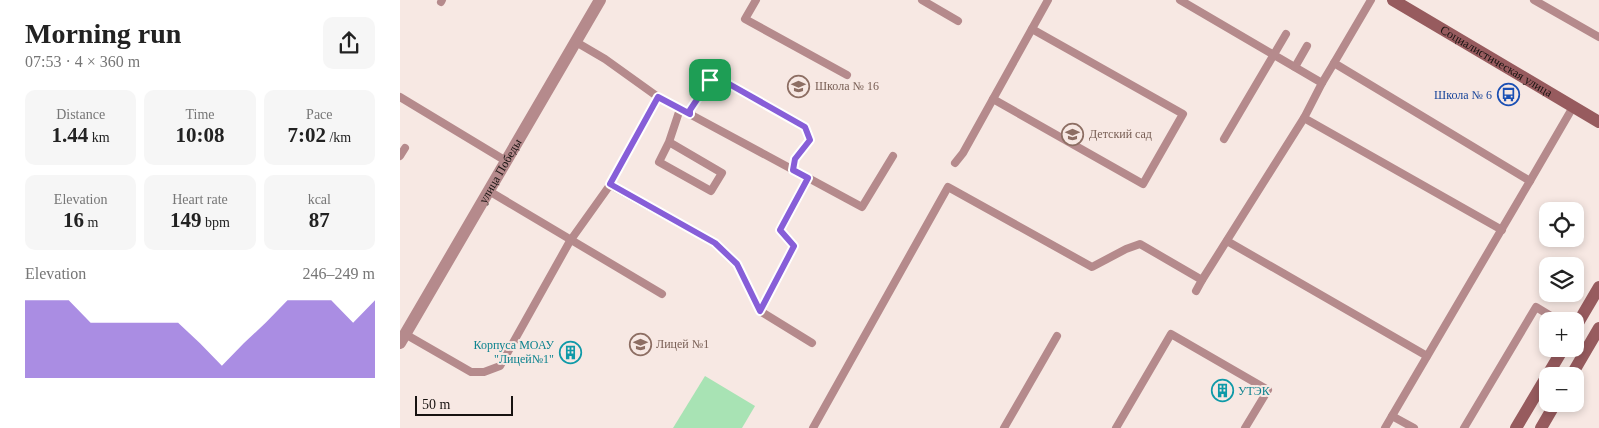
<!DOCTYPE html>
<meta charset="utf-8">
<style>
body{margin:0;font-family:"Times New Roman",serif;background:#f6f6f6;color:#222;height:100vh;display:flex;flex-direction:column;font-size:19px;white-space:nowrap}
*{box-sizing:border-box;margin:0}
p{font-size:16px;color:#767676}
.icon{flex:none;width:28px;height:28px;fill:none;stroke:currentColor;stroke-width:2;stroke-linecap:round;stroke-linejoin:round}
.map{position:relative;flex:1;overflow:hidden}
.sheet{display:flex;flex-direction:column;background:#fff;width:400px}
.sheet>*{flex:none}
.buttons{position:absolute;left:1139px;top:202px;display:grid;gap:10px}
.buttons a{display:grid;place-items:center;width:45px;height:45px;border-radius:10px;background:#fff;box-shadow:0 2px 8px #0003;font-size:25px}
.scale{position:absolute;left:15px;bottom:12px;width:98px;box-sizing:border-box;padding-left:5px;border:2px solid #181311;border-top:0;font-size:14px;line-height:18px;white-space:nowrap;color:#181311;-webkit-text-stroke:4px #f7e8e3;paint-order:stroke}
.pin{position:absolute;display:grid;place-items:center;width:42px;height:42px;color:#fff;margin:-21px;border-radius:10px;box-shadow:0 2px 8px #0006}
.round{display:grid;place-items:center;flex:none;width:52px;height:52px;border-radius:10px;background:#f6f6f6}
.head{display:flex;align-items:center;justify-content:space-between;height:85px;padding:0 25px}
h1{font-size:28px;font-weight:800;line-height:38px}
.stats{display:grid;grid-template-columns:repeat(3,1fr);gap:8px;height:85px;padding:5px 25px}
.stats div{display:grid;align-content:center;border-radius:10px;background:#f6f6f6;text-align:center}
.stats b{font-size:21px;font-weight:800}
.stats small{font-size:14px;font-weight:400}
.stats p{font-size:14px}
.chart{height:140px;padding:10px 25px}
.chart p{display:flex;justify-content:space-between}
.chart svg{width:100%;height:90px;margin-top:5px;fill:#875ed8;opacity:.7}
main{display:flex;flex:1;min-height:0}
.map>svg:first-child{display:block}
</style>
<main>
<section class="sheet">
<div class="head"><div><h1>Morning run</h1><p>07:53 · 4 × 360 m</p></div><a class="round"><svg class="icon" aria-label="share" viewBox="0 0 24 24"><path d="M12 15V3M7 8l5-5 5 5M5 13v7h14v-7"/></svg></a></div>
<div class="stats">
<div><p>Distance</p><b>1.44<small> km</small></b></div>
<div><p>Time</p><b>10:08</b></div>
<div><p>Pace</p><b>7:02<small> /km</small></b></div>
</div>
<div class="stats">
<div><p>Elevation</p><b>16<small> m</small></b></div>
<div><p>Heart rate</p><b>149<small> bpm</small></b></div>
<div><p>kcal</p><b>87</b></div>
</div>
<div class="chart"><p><span>Elevation</span>246–249 m</p>
<svg viewBox="0 0 160 44" preserveAspectRatio="none"><path d="M0 44V6L10 6L20 6L30 17L40 17L50 17L60 17L70 17L80 27L90 38L100 27L110 17L120 6L130 6L140 6L150 17L160 6V44z"/></svg>
</div>
</section>
<div class="map">
<svg width="1199" height="428" viewBox="0 0 1199 428">
<rect width="100%" height="100%" fill="#f7e8e3"/>
<polygon fill="#a8e3b4" points="305,376 355,406 342,428 273,428"/>
<g fill="none" stroke-linecap="round" stroke-linejoin="round">
<g stroke="#b58a8c" stroke-width="8">
<polyline points="356,0 345,19 447,75"/>
<polyline points="522,0 558,21"/>
<polyline points="780,0 922,83 904,118 802,280 796,291"/>
<polyline points="971,0 934,63 1130,181 992,416 1014,428"/>
<polyline points="1134,0 1199,37"/>
<polyline points="41,2 42,0"/>
<polyline points="176,42 205,59 258,97 462,207 493,156"/>
<polyline points="895,67 907,46"/>
<polyline points="922,83 934,63"/>
<polyline points="0,97 106,161"/>
<polyline points="593,99 743,184 783,114 632,29"/>
<polyline points="290,114 290,110 309,80 322,80 405,127 410,140 395,159 393,170"/>
<polyline points="904,118 1102,230"/>
<polyline points="824,139 886,34"/>
<polyline points="269,142 322,173 311,191 259,162 269,142 280,109"/>
<polyline points="0,156 5,148"/>
<polyline points="555,163 563,153 648,0"/>
<polyline points="1130,181 1173,107"/>
<polyline points="210,185 315,243 337,264 360,311 412,343"/>
<polyline points="89,191 262,294"/>
<polyline points="827,241 1027,356"/>
<polyline points="360,311 394,246 380,230 408,178"/>
<polyline points="5,334 71,372 84,372 100,366 170,241 210,185 258,97"/>
<polyline points="413,428 548,187 692,267 726,249 740,244 802,280"/>
<polyline points="604,428 657,336"/>
<polyline points="716,428 771,334 868,390 845,428"/>
<polyline points="985,428 992,416"/>
<polyline points="1064,428 1136,307 1159,321"/>
</g>
<path stroke="#b58a8c" stroke-width="12" id="s1" d="M0 343 200 0"/>
<g stroke="#975b5e" stroke-width="12">
<path id="s2" d="M993 0 1199 122"/>
<polyline points="1175,328 1199,287"/>
<polyline points="1171,376 1199,328"/>
<polyline points="1116,428 1163,349"/>
<polyline points="1141,428 1155,404"/>
</g>
</g>
<g fill="none" stroke-linecap="round" stroke-linejoin="round">
<defs>
<polygon id="route" points="310,80 322,80 405,127 410,140 395,159 393,170 408,178 380,230 394,246 360,311 337,264 315,243 210,184 258,97 290,114 290,110"/>
</defs>
<use href="#route" stroke="#fff" stroke-width="10"/>
<use href="#route" stroke="#875ed8" stroke-width="6"/>
</g>
<defs>
<symbol id="school-ring" viewBox="-11 -11 22 22"><circle r="9.5" fill="#f7e8e3" stroke="#8d6e63" stroke-width="1.5"/><path d="M0-5L7-2L0 1L-7-2ZM-4 1L0 2.5L4 1V4Q0 6-4 4Z" fill="#8d6e63"/></symbol>
<symbol id="bus-ring" viewBox="-11 -11 22 22"><circle r="9.5" fill="#f7e8e3" stroke="#1a4fb4" stroke-width="1.5"/><path d="M-5-6H5V4H4V6H2V4H-2V6H-4V4H-5ZM-3.5-4V0h7V-4ZM-3.5 1.2v1.5H-2V1.2ZM2 1.2v1.5H3.5V1.2Z" fill="#1a4fb4"/></symbol>
<symbol id="building-ring" viewBox="-11 -11 22 22"><circle r="9.5" fill="#f7e8e3" stroke="#0f9aa8" stroke-width="1.5"/><path d="M-4-6H4V6H1V3H-1V6H-4ZM-2.5-4.3h1.7v1.8h-1.7ZM.8-4.3h1.7v1.8H.8ZM-2.5-1h1.7V.8h-1.7ZM.8-1h1.7V.8H.8Z" fill="#0f9aa8"/></symbol>
</defs>
<g fill-rule="evenodd">
<use href="#school-ring" x="386" y="74" width="25" height="25"/>
<use href="#bus-ring" x="1096" y="82" width="25" height="25"/>
<use href="#school-ring" x="660" y="122" width="25" height="25"/>
<use href="#school-ring" x="228" y="332" width="25" height="25"/>
<use href="#building-ring" x="158" y="340" width="25" height="25"/>
<use href="#building-ring" x="810" y="378" width="25" height="25"/>
</g>
<g text-anchor="middle" stroke-width="4" stroke-linejoin="round" paint-order="stroke">
<g font-size="12" fill="#181311" stroke="#f7e8e3">
<text dy="4" stroke="none"><textPath href="#s2" startOffset="120">Социалистическая улица</textPath></text>
<text dy="4" stroke="none"><textPath href="#s1" startOffset="199">улица Победы</textPath></text>
</g>
<g font-size="12" fill="#785e54" stroke="#f7e8e3" text-anchor="start">
<text x="415" y="90">Школа № 16</text>
<text x="689" y="138">Детский сад</text>
<text x="256" y="348">Лицей №1</text>
</g>
<g font-size="12" fill="#164399" stroke="#f7e8e3" text-anchor="end">
<text x="1092" y="99">Школа № 6</text>
</g>
<g font-size="12" fill="#0d838f" stroke="#f7e8e3" text-anchor="end">
<text x="154" y="349">Корпуса МОАУ<tspan x="154" dy="14">"Лицей№1"</tspan></text>
<text x="838" y="395" text-anchor="start">УТЭК</text>
</g>
</g>
</svg>
<div class="buttons">
<a><svg class="icon" aria-label="locate" viewBox="0 0 24 24"><circle cx="12" cy="12" r="6"/><path d="M12 2v4M12 18v4M2 12h4M18 12h4"/></svg></a>
<a><svg class="icon" aria-label="layers" viewBox="0 0 24 24"><path d="M12 4l9 5-9 5-9-5zM3 14l9 5 9-5"/></svg></a>
<a>+</a>
<a>−</a>
</div>
<div class="scale">50 m</div>
<div class="pin" style="left:310px;top:80px;background:#1e9e55"><svg class="icon" aria-label="arrive" viewBox="0 0 24 24"><path d="M6 21V4h12l-3 4 3 4H6"/></svg></div>
</div>
</main>
